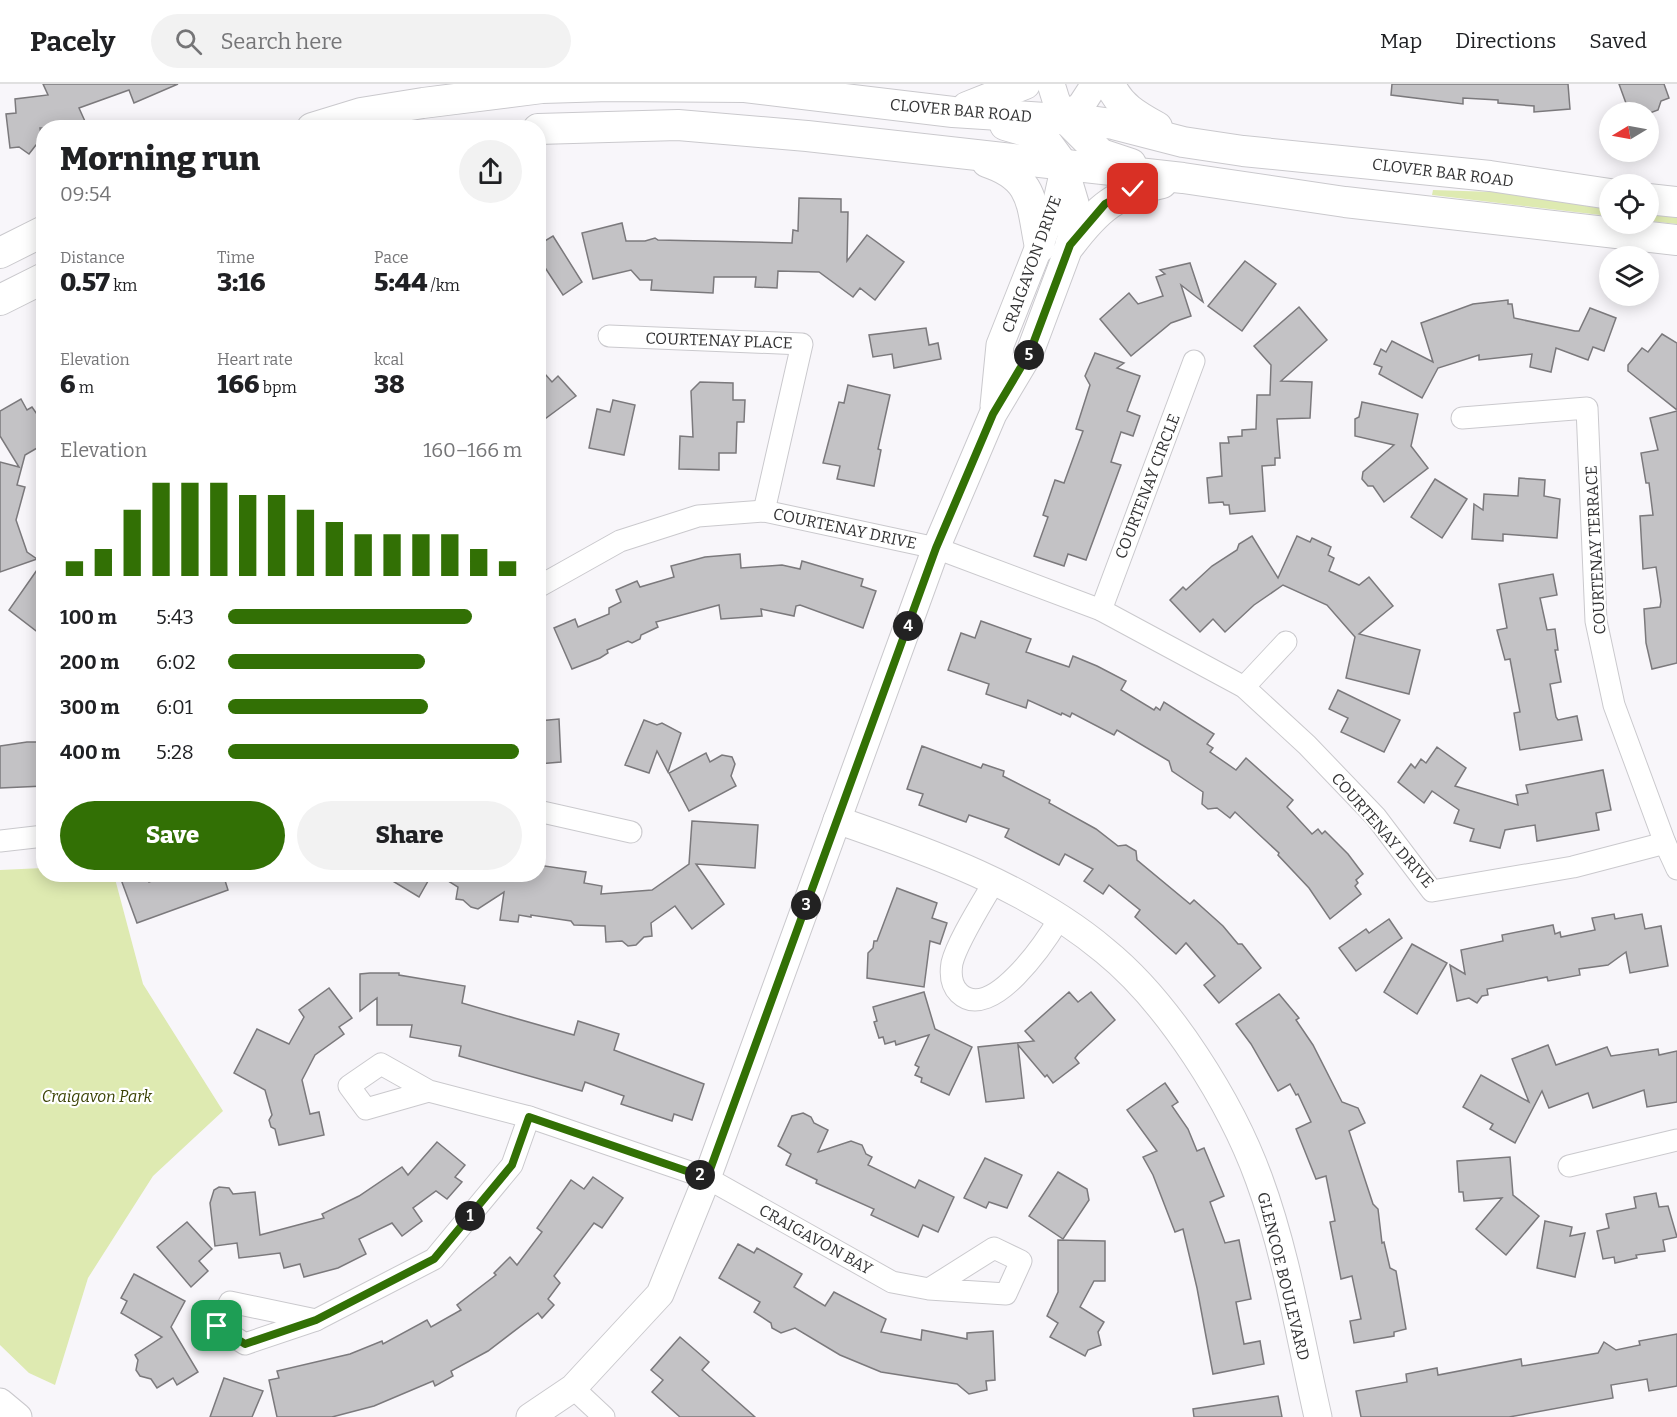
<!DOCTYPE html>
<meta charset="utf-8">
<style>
body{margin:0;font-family:Bitter,serif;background:#f2f2f2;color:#202124;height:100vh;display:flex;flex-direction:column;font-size:22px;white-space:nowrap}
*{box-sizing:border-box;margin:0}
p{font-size:20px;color:#757577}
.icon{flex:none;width:33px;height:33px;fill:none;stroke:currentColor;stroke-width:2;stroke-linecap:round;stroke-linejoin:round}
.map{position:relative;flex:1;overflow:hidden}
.details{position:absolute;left:36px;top:36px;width:510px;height:762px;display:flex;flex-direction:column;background:#fff;border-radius:24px;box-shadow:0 3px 15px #0003}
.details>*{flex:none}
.needle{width:39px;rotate:260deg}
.fabs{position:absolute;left:1599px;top:18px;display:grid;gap:12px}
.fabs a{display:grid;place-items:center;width:60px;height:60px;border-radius:50%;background:#fff;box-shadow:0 3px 15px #0003;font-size:30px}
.pin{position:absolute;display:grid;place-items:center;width:51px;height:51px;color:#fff;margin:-26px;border-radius:12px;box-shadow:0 3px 9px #0006}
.km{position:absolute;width:30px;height:30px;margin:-15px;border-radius:50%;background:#222;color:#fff;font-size:16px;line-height:30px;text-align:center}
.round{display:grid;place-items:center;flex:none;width:63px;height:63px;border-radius:32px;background:#f2f2f2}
.head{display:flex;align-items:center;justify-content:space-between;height:102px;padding:0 24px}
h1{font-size:33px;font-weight:800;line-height:45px}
.stats{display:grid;grid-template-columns:repeat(3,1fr);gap:9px;height:102px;padding:6px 24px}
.stats div{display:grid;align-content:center}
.stats b{font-size:26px;font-weight:800}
.stats small{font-size:16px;font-weight:400}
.stats p{font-size:16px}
.chart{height:168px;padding:12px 24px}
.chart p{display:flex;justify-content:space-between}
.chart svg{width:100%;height:108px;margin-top:6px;stroke:#327005;stroke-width:6}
.action{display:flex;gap:12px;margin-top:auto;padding:12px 24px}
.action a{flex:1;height:69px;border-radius:36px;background:#327005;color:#fff;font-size:24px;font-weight:800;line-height:69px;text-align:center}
.action a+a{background:#f2f2f2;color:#202124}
ul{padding:0 24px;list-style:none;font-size:20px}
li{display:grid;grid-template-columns:96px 72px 1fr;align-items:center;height:45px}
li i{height:15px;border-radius:8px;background:#327005}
header{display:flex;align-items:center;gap:36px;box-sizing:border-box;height:84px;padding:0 30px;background:#fff;border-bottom:2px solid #e0e0e0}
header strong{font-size:28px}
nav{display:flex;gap:33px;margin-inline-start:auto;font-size:21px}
.search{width:420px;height:54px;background:#f2f2f2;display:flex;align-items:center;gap:15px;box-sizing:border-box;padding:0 21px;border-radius:33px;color:#757577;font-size:22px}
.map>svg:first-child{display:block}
</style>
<header>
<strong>Pacely</strong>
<div class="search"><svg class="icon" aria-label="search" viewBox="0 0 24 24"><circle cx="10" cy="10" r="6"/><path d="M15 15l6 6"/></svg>Search here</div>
<nav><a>Map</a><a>Directions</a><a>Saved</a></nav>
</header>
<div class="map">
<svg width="1677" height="1333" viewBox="0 0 1677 1333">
<rect width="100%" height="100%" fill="#f8f6fa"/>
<g fill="#deeab1">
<polygon points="1433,106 1494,108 1609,118 1609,132 1432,111"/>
<polygon points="1649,122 1677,125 1677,140 1649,137"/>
<polygon points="43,784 44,790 114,791 143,900 223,1027 153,1092 88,1194 55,1301 29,1289 0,1261 0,786"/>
</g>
<g fill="#c3c2c5" stroke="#7b797c" stroke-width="1.5">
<polygon points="43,0 178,0 134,19 129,6 79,24 88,44 40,44 42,60 36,61 29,70 19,63 10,64 6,30 16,29 15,15 48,11"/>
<polygon points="1392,0 1568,0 1570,25 1534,28 1534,22 1498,19 1498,16 1463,14 1463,20 1391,11"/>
<polygon points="1619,0 1664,0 1669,14 1661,17 1658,26 1650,29 1641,24 1634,27 1631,20 1627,22"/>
<polygon points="799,114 841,115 841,128 848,128 847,177 867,151 904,178 875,216 860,204 853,213 819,188 778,187 777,204 755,203 756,193 714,193 713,209 651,206 652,196 640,196 631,186 593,195 582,149 622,139 626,157 645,157 655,154 658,156 792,159 793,146 798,147"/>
<polygon points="553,152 582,198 563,211 538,173 538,161"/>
<polygon points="1245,177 1276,200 1242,247 1208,222"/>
<polygon points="1190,179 1203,218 1181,201 1191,232 1171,239 1131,272 1100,235 1129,209 1138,220 1163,212 1156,193 1165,190 1160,186"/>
<polygon points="1508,216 1508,220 1512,220 1514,234 1575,247 1579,247 1590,224 1616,234 1604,267 1593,263 1588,276 1556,264 1551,288 1530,283 1532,270 1479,276 1479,271 1438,284 1422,314 1379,290 1382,283 1374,280 1381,265 1386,268 1392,257 1433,278 1421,239 1473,220"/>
<polygon points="1299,223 1327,256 1281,297 1312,298 1310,334 1277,335 1280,374 1275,374 1275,381 1262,382 1265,427 1230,430 1229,421 1224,421 1223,418 1209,419 1207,394 1222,392 1220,359 1229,359 1228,353 1242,352 1242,346 1256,345 1257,311 1270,311 1271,281 1254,262"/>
<polygon points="926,244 929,261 938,259 941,275 894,284 892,270 873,273 869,251"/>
<polygon points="1662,250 1677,259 1677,326 1628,287 1628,281 1642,264 1648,268"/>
<polygon points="1095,269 1124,279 1117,284 1140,292 1127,327 1140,332 1133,352 1121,348 1111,378 1121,381 1086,476 1068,470 1064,482 1034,472 1048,433 1043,431 1055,396 1064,399 1083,347 1076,345 1090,301 1085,292"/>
<polygon points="538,282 552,298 558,292 576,312 538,340"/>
<polygon points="700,298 733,299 733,316 745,316 744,338 737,338 736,369 719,369 719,386 679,385 680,352 693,353 691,307"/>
<polygon points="848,301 890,311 878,365 881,366 874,402 837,395 840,382 823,379 839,318 844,319"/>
<polygon points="21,315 27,326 32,323 44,340 44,360 25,371 17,401 25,403 16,436 27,468 37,475 0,488 0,378 19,383 0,352 0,327"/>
<polygon points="613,316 635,321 624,371 589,364 597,325 610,328"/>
<polygon points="1362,318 1418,330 1411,362 1428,384 1384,418 1373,402 1368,402 1362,395 1363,388 1394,361 1355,352 1355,335 1359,333"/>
<polygon points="1677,327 1677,579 1652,585 1646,559 1644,525 1660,523 1661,517 1656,483 1643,485 1640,432 1653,431 1649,399 1646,399 1641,369 1658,366 1650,334"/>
<polygon points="1519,394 1545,396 1544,412 1560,415 1557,454 1503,450 1503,457 1472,455 1474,420 1483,426 1484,410 1518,412"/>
<polygon points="1435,395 1467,415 1442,454 1411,433"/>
<polygon points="1252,452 1278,494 1297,452 1310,458 1312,454 1331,463 1328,471 1334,474 1329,487 1359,501 1369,493 1393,522 1359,550 1420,566 1409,610 1346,594 1355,553 1327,521 1283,501 1254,521 1225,548 1213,535 1200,548 1170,516 1183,503 1186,506 1212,482 1237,466 1239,460"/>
<polygon points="740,470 741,484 782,481 800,485 802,477 863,495 861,502 876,507 863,544 800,521 796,522 794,532 761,525 762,532 721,535 719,521 656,538 658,543 641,551 640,555 632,559 628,557 607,566 608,569 600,574 572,585 554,544 575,535 578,543 609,530 609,524 621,518 616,506 637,497 640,503 674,493 671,482 705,473"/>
<polygon points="44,476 44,553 9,526"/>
<polygon points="1553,490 1557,511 1540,514 1547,546 1555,545 1558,566 1555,566 1561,598 1550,600 1556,633 1558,636 1577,632 1582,656 1520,666 1514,629 1520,628 1510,575 1505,576 1497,546 1507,544 1499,500"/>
<polygon points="981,537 1031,555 1026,568 1069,583 1073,572 1097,582 1126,597 1121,606 1154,626 1156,623 1160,626 1164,618 1214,650 1207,660 1213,664 1210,668 1236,686 1246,674 1293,716 1287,723 1312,750 1318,745 1322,750 1325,747 1348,770 1363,790 1356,796 1358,799 1355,802 1361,810 1330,835 1309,804 1278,771 1279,769 1235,728 1230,734 1217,724 1208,725 1202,720 1203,708 1172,687 1169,677 1117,646 1114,651 1072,629 1070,633 1062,629 1061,631 1028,616 1026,624 986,610 989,600 948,586 961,549 975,554"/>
<polygon points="1338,606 1400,636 1384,668 1341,648 1348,634 1329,625"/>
<polygon points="559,635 561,678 538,680 538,637"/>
<polygon points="644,636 657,641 662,639 681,649 668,688 657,667 649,689 625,681"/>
<polygon points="27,658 40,658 41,665 44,665 44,702 0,704 0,662"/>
<polygon points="922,662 981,684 983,680 1004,687 1003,692 1050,716 1049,719 1096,745 1118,762 1126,761 1136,767 1137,776 1190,820 1194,816 1223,842 1238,860 1242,860 1261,884 1219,919 1204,901 1215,892 1186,859 1176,870 1135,833 1140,826 1109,801 1103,810 1084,797 1093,785 1065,770 1059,781 1005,753 1009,745 969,731 966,738 919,721 923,710 907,705"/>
<polygon points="1437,663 1466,684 1455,702 1518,721 1516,711 1528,709 1526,701 1603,686 1611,726 1596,729 1599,746 1537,757 1535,741 1505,746 1500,764 1470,757 1474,745 1454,739 1459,726 1432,707 1424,719 1398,698 1411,680 1415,684 1421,675 1426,679"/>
<polygon points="706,669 710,678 722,671 732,673 735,680 731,692 736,702 689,727 669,689"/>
<polygon points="692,737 758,741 755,784 696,780 724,820 692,845 675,822 651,839 652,852 644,853 636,861 628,862 622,857 606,858 605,842 574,841 571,837 531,831 531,833 519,831 518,838 500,836 504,808 478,825 471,823 463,816 456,815 458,803 437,790 538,790 538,781 586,788 584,799 602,802 601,810 652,806 689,780"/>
<polygon points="119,790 147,790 149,798 171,790 223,790 228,806 137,839"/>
<polygon points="381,790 432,790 419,813"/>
<polygon points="897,804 937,819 932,834 947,839 940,860 930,857 924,903 867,894 868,869 873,864 874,857 877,857"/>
<polygon points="1614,830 1615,835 1642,830 1645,845 1661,842 1668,882 1630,889 1626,868 1608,881 1579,885 1580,891 1548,897 1547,893 1487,905 1488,911 1482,912 1477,919 1469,914 1457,917 1450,881 1465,890 1461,866 1503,857 1502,851 1553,841 1555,850 1560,848 1561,853 1595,846 1592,834"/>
<polygon points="1389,835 1402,854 1356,887 1339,864 1366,845 1369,849"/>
<polygon points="1412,860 1447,879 1417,930 1384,908"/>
<polygon points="370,889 399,889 399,891 465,902 462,919 574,951 578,937 619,950 614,966 704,1000 692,1036 674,1030 672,1037 621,1020 624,1012 585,998 582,1007 459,972 461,962 410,953 412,941 377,941 377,914 360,927 360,890"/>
<polygon points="329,904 352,934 339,943 344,950 315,971 302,996 310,1030 319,1028 324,1051 279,1061 275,1045 271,1043 269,1036 272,1031 265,1006 234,989 257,945 289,960 304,933 299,926"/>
<polygon points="924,908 935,945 972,963 949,1011 921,998 922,994 915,991 919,983 915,981 929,951 896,961 895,957 885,960 883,953 879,954 874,938 877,937 873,923"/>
<polygon points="1069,908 1078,918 1091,908 1115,936 1078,970 1075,974 1079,979 1053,999 1047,991 1045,993 1018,961 1024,1014 986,1018 978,963 1034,957 1025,947"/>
<polygon points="1279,910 1299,934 1296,936 1313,961 1342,1018 1358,1024 1365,1039 1349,1047 1373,1120 1378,1125 1382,1159 1384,1158 1390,1184 1396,1187 1406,1245 1394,1248 1394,1252 1354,1259 1350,1237 1361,1235 1352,1192 1341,1195 1330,1138 1335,1137 1326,1092 1316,1095 1296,1045 1311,1038 1298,1010 1296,1011 1290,1000 1278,1007 1251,960 1236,940"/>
<polygon points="1548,961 1556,981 1607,963 1611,972 1658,965 1659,971 1677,967 1677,1018 1647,1023 1644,1006 1593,1024 1588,1009 1549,1024 1542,1007 1515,1059 1490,1045 1493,1040 1463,1023 1481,991 1529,1018 1512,975"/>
<polygon points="1165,999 1178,1018 1172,1022 1188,1045 1197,1067 1204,1064 1224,1112 1210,1118 1225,1159 1239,1156 1251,1215 1236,1218 1244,1260 1260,1257 1264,1280 1213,1290 1197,1204 1183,1145 1175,1148 1153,1091 1143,1073 1157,1067 1127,1026"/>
<polygon points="803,1029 811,1033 814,1039 828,1046 818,1068 851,1057 862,1061 866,1070 872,1073 868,1081 915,1104 919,1096 954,1113 938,1148 923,1141 918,1153 871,1131 874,1125 816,1099 817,1096 786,1081 791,1070 778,1062 792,1032"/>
<polygon points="437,1058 465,1081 455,1093 462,1098 447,1115 436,1107 413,1124 422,1137 402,1152 392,1139 359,1155 366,1170 338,1184 304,1193 300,1180 284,1184 280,1169 239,1174 237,1159 215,1162 210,1119 214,1106 219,1103 229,1104 233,1110 255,1108 260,1151 324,1134 322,1130 359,1112 402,1083 408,1091"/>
<polygon points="1510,1073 1513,1111 1539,1132 1506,1171 1476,1145 1502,1114 1464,1117 1463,1108 1459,1108 1457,1077"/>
<polygon points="985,1074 1022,1091 1007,1124 989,1118 986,1124 964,1114"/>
<polygon points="1058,1088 1087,1105 1089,1116 1063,1155 1029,1132"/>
<polygon points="593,1093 623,1114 602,1144 594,1139 554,1192 560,1199 548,1215 554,1221 542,1234 538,1229 488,1267 451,1287 453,1292 435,1302 433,1297 374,1322 332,1333 277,1333 269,1296 279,1294 277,1287 350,1270 382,1257 383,1260 427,1236 431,1243 461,1226 457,1221 496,1191 494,1189 510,1173 517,1181 542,1148 537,1144 571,1096 584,1105"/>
<polygon points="1656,1109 1659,1123 1668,1122 1677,1153 1663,1156 1665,1167 1636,1171 1637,1174 1615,1179 1614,1173 1603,1175 1597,1147 1609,1144 1606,1130 1636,1124 1634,1113"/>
<polygon points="1545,1137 1572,1143 1570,1152 1585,1149 1575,1193 1537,1184"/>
<polygon points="187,1138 212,1165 199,1177 208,1187 191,1203 157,1163"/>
<polygon points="1058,1156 1105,1157 1105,1197 1094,1197 1080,1223 1104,1238 1098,1248 1101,1261 1088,1266 1085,1272 1050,1253 1058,1239 1047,1232 1058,1208"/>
<polygon points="738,1160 754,1169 757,1164 802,1190 794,1203 825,1222 834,1208 886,1235 881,1248 921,1256 922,1246 967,1255 967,1249 993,1247 995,1296 986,1297 987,1306 969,1310 957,1300 881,1288 840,1271 795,1244 781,1249 772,1244 771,1239 754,1228 760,1218 719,1194"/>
<polygon points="134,1190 185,1217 171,1243 198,1288 177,1301 173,1294 157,1304 151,1295 140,1292 136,1286 138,1276 135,1271 162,1253 121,1229 127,1217 121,1214"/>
<polygon points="1677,1250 1677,1302 1649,1307 1647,1295 1611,1301 1613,1314 1509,1333 1361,1333 1356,1307 1407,1298 1406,1290 1437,1284 1438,1291 1521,1275 1522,1282 1598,1269 1604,1258 1616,1266 1640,1261 1639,1257"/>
<polygon points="680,1253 709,1278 702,1286 755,1333 680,1333 652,1308 663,1296 651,1286"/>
<polygon points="224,1294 263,1307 252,1333 210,1333"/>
<polygon points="1278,1312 1282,1333 1194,1333 1193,1325"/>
</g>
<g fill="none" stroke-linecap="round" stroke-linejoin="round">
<defs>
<g id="minor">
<polyline points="609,252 802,260 764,427"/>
<polyline points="1462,334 1587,324 1596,537 1614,621 1665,759 1677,785"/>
<polyline points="538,503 620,457 698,432 764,427 936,464 1101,526 1244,603 1307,661 1376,733 1432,807 1573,783 1665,759"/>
<polyline points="1101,526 1194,277"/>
<polyline points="1244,603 1286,558"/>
<polyline points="538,727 631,748"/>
<polyline points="0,757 44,752"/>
<path d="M994 798C982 819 957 858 952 879 950 891 951 901 959 909 991 940 1046 857 1059 835"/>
<polyline points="429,1007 366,1025 349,1002 381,980 429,1007 529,1033 707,1094 892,1198 929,1205 1006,1210 1021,1177 994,1164 929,1205"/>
<polyline points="1569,1082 1677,1056"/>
<polygon points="230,1218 316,1236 245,1260 217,1242"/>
<polyline points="316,1236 434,1175 512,1081 529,1033"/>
<polyline points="573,1304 604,1333"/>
</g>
<g id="tertiary">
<polyline points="1051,0 1056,16 1066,35 1082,20 1095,0"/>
<polyline points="994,322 1000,261 1057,117 1064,85"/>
<path d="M837 736C930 768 1029 803 1105 867 1169 919 1231 1018 1259 1095 1287 1171 1300 1254 1318 1333"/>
<polyline points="0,1318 18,1333"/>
<polyline points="530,1333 573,1304 660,1210 707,1094 936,464 993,330 1030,268 1070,161 1075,119 1064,82"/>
</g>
<g id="secondary">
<path d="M1110 0C1119 22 1137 32 1157 43"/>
<polyline points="967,23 1025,0"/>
<polyline points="1066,35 1101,70 1131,80"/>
<polyline points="1005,41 1042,52 1064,82"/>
<polyline points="312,44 361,29 423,19 542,4 609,2 745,3 953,28 1090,37 1113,40 1183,58 1243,67 1490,92 1610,110"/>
<polyline points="538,45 678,41 807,52 1183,94 1345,118 1677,156"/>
<path d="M987 78C1035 94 1031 120 1040 163"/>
<polyline points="1648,115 1677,118"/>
<path d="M1070 161C1098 124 1116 109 1162 99"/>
<polyline points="0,169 44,147"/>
<polyline points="0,216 44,194"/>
</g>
</defs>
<use href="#minor" stroke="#cac9cd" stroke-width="23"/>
<use href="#tertiary" stroke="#cac9cd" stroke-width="29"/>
<use href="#secondary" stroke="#cac9cd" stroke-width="32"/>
<use href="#minor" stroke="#fff" stroke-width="21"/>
<use href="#tertiary" stroke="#fff" stroke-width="27"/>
<use href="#secondary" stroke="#fff" stroke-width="30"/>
</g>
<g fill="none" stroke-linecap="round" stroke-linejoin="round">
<defs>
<polyline id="route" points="217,1242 245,1260 316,1236 434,1175 512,1081 529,1033 707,1094 936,464 993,330 1030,268 1070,161 1105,120 1133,105"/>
</defs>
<use href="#route" stroke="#fff" stroke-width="12"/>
<use href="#route" stroke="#327005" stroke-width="8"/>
</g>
<g text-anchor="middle" stroke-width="4.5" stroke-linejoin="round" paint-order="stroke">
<g font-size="16" fill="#333334" stroke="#fff">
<text transform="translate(961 26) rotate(5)" y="6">CLOVER BAR ROAD</text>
<text transform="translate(1443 88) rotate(7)" y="6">CLOVER BAR ROAD</text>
<text transform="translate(1031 180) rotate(-70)" y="6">CRAIGAVON DRIVE</text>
<text transform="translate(719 256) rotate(2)" y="6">COURTENAY PLACE</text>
<text transform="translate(1147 402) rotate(-69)" y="6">COURTENAY CIRCLE</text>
<text transform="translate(845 444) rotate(12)" y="6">COURTENAY DRIVE</text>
<text transform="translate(1595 466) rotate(-93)" y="6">COURTENAY TERRACE</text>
<text transform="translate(1383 746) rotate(49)" y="6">COURTENAY DRIVE</text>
<text transform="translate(816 1155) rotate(29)" y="6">CRAIGAVON BAY</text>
<text transform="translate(1284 1192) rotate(76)" y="6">GLENCOE BOULEVARD</text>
</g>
<g font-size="16" font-style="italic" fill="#3b4305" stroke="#fff">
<text x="97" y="1018">Craigavon Park</text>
</g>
</g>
</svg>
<div class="fabs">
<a><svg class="needle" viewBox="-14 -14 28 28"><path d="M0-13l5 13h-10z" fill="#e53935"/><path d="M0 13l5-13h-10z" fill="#757577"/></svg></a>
<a><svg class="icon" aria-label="locate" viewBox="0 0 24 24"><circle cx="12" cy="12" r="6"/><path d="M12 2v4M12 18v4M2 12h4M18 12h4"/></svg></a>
<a><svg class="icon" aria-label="layers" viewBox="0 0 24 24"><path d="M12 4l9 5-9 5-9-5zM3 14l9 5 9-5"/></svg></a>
</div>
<div class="pin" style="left:217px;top:1242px;background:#1e9e55"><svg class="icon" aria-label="arrive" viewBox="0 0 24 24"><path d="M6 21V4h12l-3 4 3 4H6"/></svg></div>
<div class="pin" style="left:1133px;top:105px;background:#d93025"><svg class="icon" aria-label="check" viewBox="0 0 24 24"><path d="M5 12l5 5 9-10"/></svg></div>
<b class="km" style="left:470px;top:1132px">1</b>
<b class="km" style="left:700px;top:1091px">2</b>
<b class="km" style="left:806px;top:821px">3</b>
<b class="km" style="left:908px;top:542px">4</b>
<b class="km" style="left:1029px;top:271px">5</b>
<section class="details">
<div class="head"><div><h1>Morning run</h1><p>09:54</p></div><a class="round"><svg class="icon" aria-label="share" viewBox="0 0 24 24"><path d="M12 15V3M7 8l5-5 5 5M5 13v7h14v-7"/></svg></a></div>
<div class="stats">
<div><p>Distance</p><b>0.57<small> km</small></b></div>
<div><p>Time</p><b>3:16</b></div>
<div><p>Pace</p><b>5:44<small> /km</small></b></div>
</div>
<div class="stats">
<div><p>Elevation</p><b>6<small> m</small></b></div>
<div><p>Heart rate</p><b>166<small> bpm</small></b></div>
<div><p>kcal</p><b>38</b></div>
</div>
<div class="chart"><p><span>Elevation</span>160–166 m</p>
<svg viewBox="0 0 160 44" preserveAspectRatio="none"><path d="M5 44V38M15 44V33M25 44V17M35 44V6M45 44V6M55 44V6M65 44V11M75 44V11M85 44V17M95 44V22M105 44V27M115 44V27M125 44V27M135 44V27M145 44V33M155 44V38"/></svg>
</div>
<ul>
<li><b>100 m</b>5:43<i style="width:83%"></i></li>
<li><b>200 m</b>6:02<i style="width:67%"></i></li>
<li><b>300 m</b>6:01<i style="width:68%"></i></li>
<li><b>400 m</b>5:28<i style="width:99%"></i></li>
</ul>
<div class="action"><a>Save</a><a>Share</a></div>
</section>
</div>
